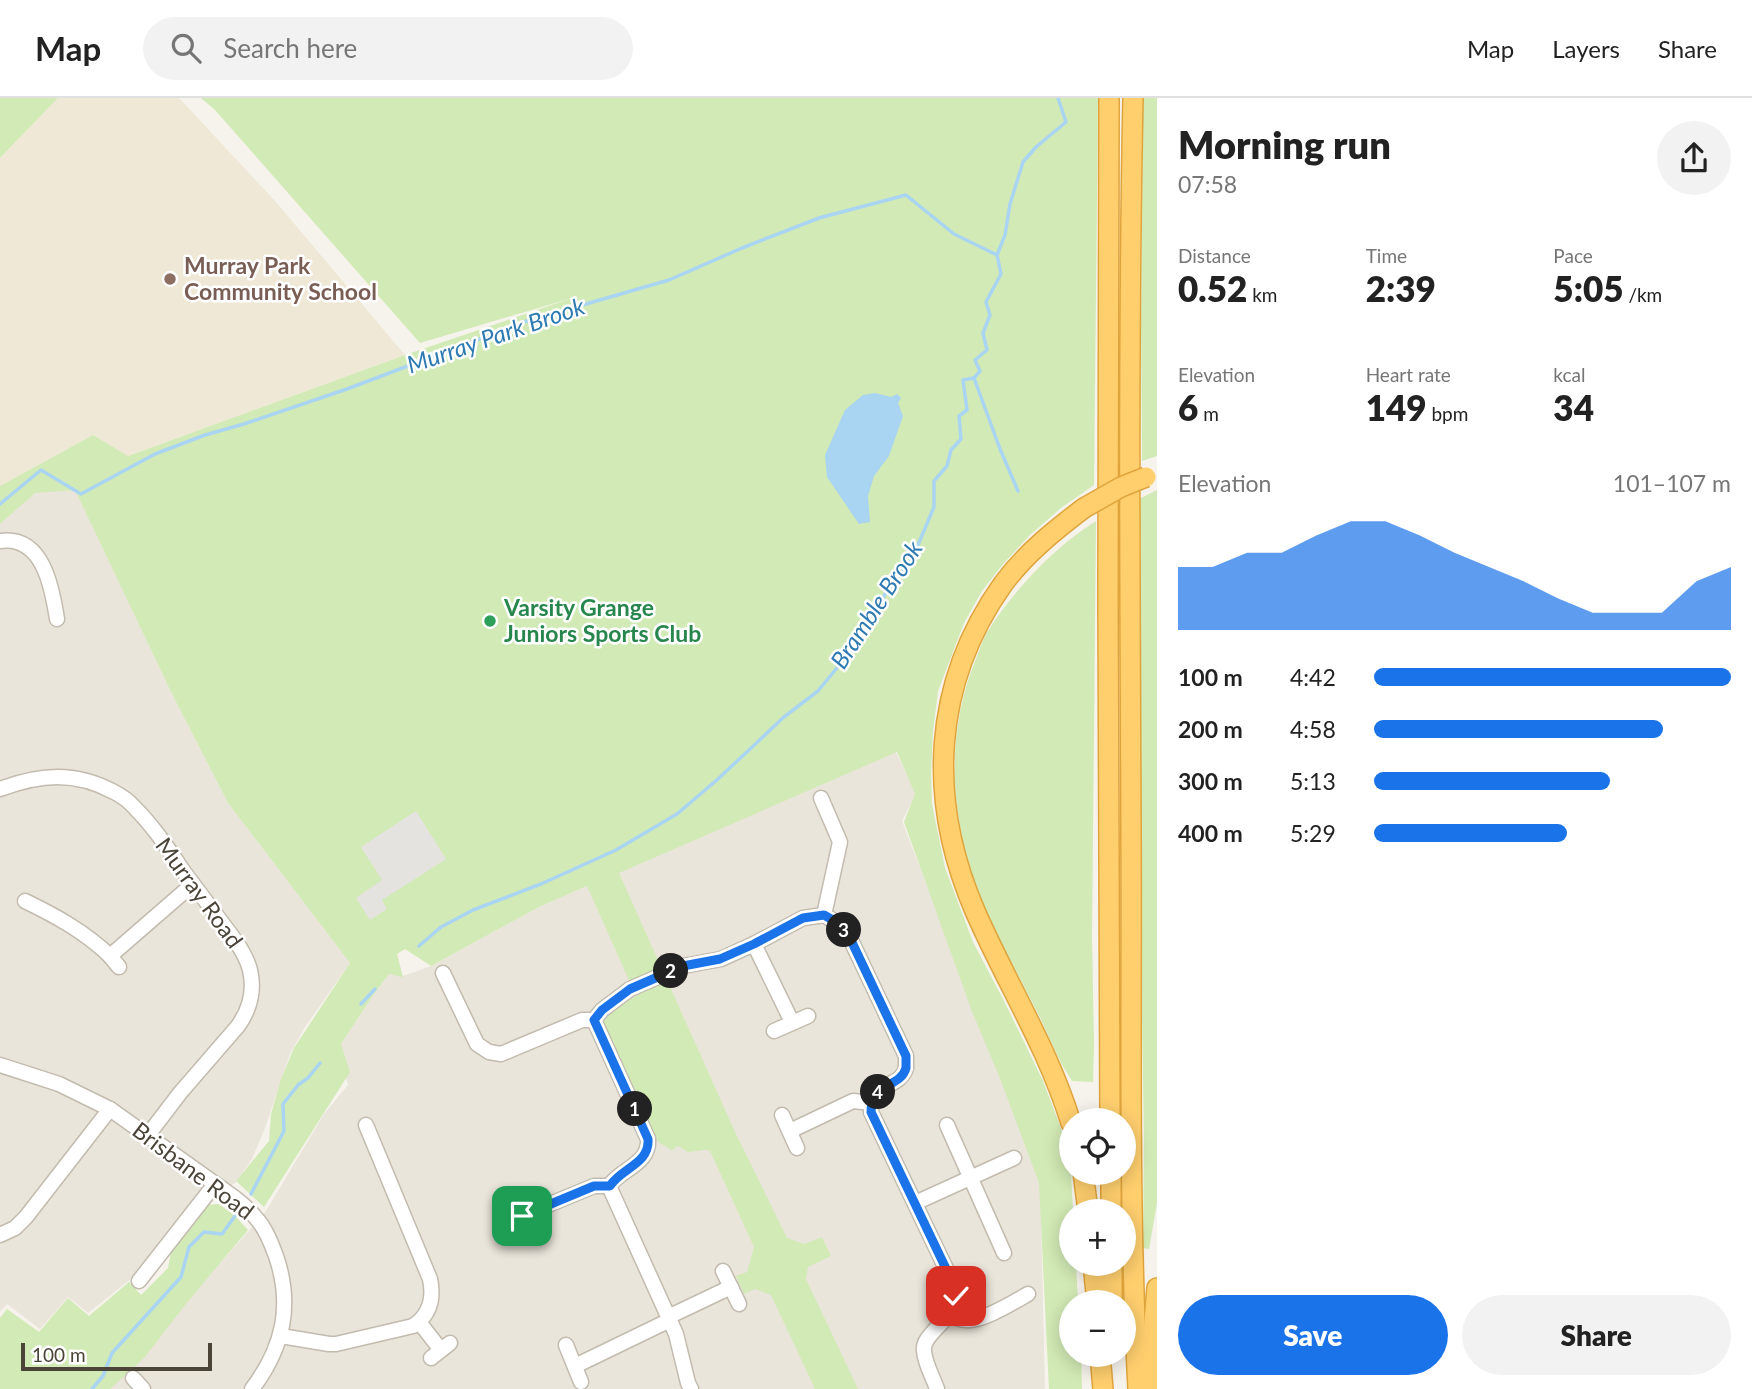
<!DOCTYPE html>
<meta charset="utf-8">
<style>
body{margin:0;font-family:Lato,sans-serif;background:#f2f2f2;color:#222;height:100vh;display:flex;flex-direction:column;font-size:26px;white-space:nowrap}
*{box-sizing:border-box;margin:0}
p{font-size:23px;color:#767676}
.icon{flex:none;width:38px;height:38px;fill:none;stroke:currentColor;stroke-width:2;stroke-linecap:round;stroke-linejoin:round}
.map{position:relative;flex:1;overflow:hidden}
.details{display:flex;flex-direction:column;background:#fff;width:595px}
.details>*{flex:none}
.tools{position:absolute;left:1059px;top:1010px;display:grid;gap:14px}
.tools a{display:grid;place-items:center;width:77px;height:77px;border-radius:50%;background:#fff;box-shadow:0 4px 18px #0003;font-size:35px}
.scale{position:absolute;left:21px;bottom:18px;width:191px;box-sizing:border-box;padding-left:7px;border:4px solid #4b4439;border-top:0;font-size:19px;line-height:24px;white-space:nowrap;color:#4b4439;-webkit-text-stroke:5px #fff;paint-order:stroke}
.pin{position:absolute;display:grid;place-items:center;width:60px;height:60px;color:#fff;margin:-30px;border-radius:14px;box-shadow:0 4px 10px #0006}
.km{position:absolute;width:35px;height:35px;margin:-18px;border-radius:50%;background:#222;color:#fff;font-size:19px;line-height:35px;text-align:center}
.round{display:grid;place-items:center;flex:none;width:74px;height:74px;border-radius:37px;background:#f2f2f2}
.summary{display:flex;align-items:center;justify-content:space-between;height:119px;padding:0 21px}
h1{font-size:38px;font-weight:800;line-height:52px}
.stats{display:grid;grid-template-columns:repeat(3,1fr);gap:10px;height:119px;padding:7px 21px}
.stats div{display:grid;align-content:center}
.stats b{font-size:35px;font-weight:800}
.stats small{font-size:19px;font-weight:400}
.stats p{font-size:19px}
.chart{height:196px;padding:14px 21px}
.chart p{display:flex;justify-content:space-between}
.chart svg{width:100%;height:126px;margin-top:7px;fill:#1a73e8;opacity:.7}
.button{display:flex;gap:14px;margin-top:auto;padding:14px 21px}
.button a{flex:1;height:80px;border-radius:42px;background:#1a73e8;color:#fff;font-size:28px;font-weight:800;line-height:80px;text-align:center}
.button a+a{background:#f2f2f2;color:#222}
ul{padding:0 21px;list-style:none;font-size:23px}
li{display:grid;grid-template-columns:112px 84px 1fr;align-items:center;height:52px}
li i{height:18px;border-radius:9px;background:#1a73e8}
header{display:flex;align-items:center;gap:42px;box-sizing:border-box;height:98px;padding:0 35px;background:#fff;border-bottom:2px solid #e0e0e0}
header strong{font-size:33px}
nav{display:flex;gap:38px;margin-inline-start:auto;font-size:24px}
.search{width:490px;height:63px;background:#f2f2f2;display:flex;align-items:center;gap:18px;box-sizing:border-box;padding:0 24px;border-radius:38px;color:#767676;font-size:26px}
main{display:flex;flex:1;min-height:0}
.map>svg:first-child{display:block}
</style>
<header>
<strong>Map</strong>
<div class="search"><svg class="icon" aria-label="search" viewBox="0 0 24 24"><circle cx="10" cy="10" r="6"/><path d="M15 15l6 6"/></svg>Search here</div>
<nav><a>Map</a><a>Layers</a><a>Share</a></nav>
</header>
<main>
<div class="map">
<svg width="1157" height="1291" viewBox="0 0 1157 1291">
<rect width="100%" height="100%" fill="#f6f3ec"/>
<g fill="#eae5da">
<polygon points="75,391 172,596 228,705 350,865 305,929 290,956 265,1030 252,1061 235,1085 207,1103 141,1188 131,1181 88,1215 68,1199 40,1231 7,1206 0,1214 0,426 35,394"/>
<polygon points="896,654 916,696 902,723 1040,1080 1045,1291 110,1291 266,1113 324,1016 348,987 337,952 374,896 389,876 403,878 431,868 539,809"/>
</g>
<polygon fill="#efe8d6" points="58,0 179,0 276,104 405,257 127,358 93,337 0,388 0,60"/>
<g fill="#d2eab5">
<polygon points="0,0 58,0 0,60"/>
<polygon points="201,0 1098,0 1094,387 1061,410 1030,437 1003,466 982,493 964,525 938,593 933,633 931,673 932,706 945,770 973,844 1004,903 1043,983 1062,1033 1071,1073 1073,1113 1071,1113 1071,1166 1076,1166 1078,1204 1071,1204 1071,1256 1081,1257 1082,1291 1049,1291 1039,1085 1001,983 971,911 904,724 915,696 897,654 619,775 735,1034 787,1140 804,1146 822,1139 831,1158 808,1169 806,1181 858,1291 815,1291 771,1197 755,1191 744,1196 736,1178 747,1174 754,1149 710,1053 705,1052 688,1054 678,1048 672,1052 658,1044 603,925 607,915 636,898 587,788 539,809 431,868 405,851 397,856 403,879 389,876 374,896 341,946 350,974 264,1109 236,1083 269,1043 271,1016 281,981 294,950 350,865 228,705 172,596 75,392 35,395 0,426 0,388 93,337 128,358 405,257 572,200 420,245 215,12"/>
<polygon points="1143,0 1157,0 1157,358 1142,363 1141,226"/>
<polygon points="1157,392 1157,1105 1149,1151 1143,1150 1144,1040 1139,735 1141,444 1138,405 1139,401"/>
<path d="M1096 423 1092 839 1094 947 1093 984 1072 983 1061 965C1052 946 1044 927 1034 908 1011 863 987 820 970 774 964 757 962 739 959 722 950 669 955 611 976 561 979 553 982 544 986 536 1013 493 1053 450 1096 423Z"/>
<polygon points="219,1106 235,1118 248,1132 185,1207 144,1260 110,1291 0,1291 0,1220 7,1211 39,1234 68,1200 89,1218 129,1184 141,1197 168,1170 172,1148 207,1107"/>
</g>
<polygon fill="#e5e3e0" points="416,713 446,761 382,802 387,811 370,822 356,800 382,782 361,749"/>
<polygon fill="#a9d4f2" points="875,295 891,299 897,296 901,300 898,305 903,318 889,358 874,378 868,398 870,424 859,426 827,379 825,357 845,312 863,297"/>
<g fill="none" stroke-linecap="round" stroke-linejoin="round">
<g stroke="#a9d4f2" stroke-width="3.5">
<polyline points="974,280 1000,351 1018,393"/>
<polyline points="0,406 41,372 81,396 155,356 205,337 244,326 347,291 527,223 669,182 742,150 819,120 906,97 954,136 997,157"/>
<polyline points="419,848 441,829 473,812 541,786 616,752 677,716 718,681 784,619 818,593 841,565 889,490 912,461 934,409 934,383 947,368 951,352 961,341 959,318 967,312 963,282 974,280 980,273 975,262 987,252 983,235 990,217 986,204 1001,176 997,157 1005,137 1010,106 1023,64 1036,49 1066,24 1058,0"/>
<polyline points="361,906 375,891"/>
<polyline points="251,1096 284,1033 283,1006 298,987 308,980 320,965"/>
<polyline points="92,1291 103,1278 112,1255 181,1179 189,1149 204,1134 222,1136 235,1118"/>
</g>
<defs>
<g id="minor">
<path d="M0 443C43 437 52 489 57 521"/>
<path d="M0 691C40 676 75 673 114 694 122 698 129 703 135 710 154 729 169 752 184 774 196 790 208 806 220 822 231 837 245 853 250 872 255 893 250 911 238 928L180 995 148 1037"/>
<polyline points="821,700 840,744 824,817"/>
<path d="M25 803C56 818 85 834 110 858L193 786"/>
<polyline points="754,846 792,924"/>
<polyline points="110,858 119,869"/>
<path d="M443 875 477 946 489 954 501 956 582 922H594L602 912 630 891 683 868 721 861 754 846 803 820 824 817 837 825 848 836 906 958C906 959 906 969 906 970 900 991 871 983 871 1014L950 1179C952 1184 954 1190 955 1196 957 1222 921 1235 924 1253 925 1266 933 1279 937 1291"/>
<path d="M594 922 648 1041C650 1066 622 1070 609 1088L676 1236 688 1285 691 1291"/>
<polyline points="774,933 808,918"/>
<path d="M0 967 59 986 110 1011 228 1095C238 1102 248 1110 256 1120 266 1131 271 1145 276 1158 293 1208 283 1250 252 1291"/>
<polyline points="782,1017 797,1050"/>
<polyline points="947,1027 1004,1155"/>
<polyline points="790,1033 853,1003 871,1005"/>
<polyline points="915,1105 1014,1060"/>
<polyline points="531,1114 538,1135"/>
<polyline points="508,1118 522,1118 531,1114 594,1088 609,1088"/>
<polyline points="0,1137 15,1130 26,1119 110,1011"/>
<polyline points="723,1173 739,1206"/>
<polyline points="139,1183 215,1086"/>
<path d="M949 1216C954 1219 959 1222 965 1222 980 1225 1014 1204 1028 1196"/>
<polyline points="668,1219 731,1189"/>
<polyline points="419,1224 441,1252"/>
<path d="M281 1238 329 1246H336L413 1228C430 1217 434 1200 430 1181L366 1027"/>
<polyline points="566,1247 581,1284"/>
<polyline points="431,1260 450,1245"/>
<polyline points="575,1268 670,1222"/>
<polyline points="133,1280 143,1291"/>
</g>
<g id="highway">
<polyline points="1109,0 1108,500 1110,1022"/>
<path d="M1133 0C1128 244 1130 489 1131 733 1132 919 1128 1105 1138 1291"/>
<path d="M1071 1025C1048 950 1006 884 975 813 927 702 932 586 1003 486 1025 456 1055 432 1084 410"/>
<polyline points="1083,1074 1088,1113"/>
<polyline points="1111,1074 1111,1113"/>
<polyline points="1093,1166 1097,1204"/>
<polyline points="1112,1166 1112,1204"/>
<polyline points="1100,1256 1103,1291"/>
<polyline points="1148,1291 1157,1190"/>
</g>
</defs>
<use href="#minor" stroke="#c2bbae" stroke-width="17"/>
<use href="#highway" stroke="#e0a43c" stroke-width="22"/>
<use href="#minor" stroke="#fff" stroke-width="14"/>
<use href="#highway" stroke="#ffcf6e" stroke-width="19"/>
<defs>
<polyline id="highway-bridge" points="1084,410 1121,389 1146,379"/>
</defs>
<use href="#highway-bridge" stroke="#e0a43c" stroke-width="22" stroke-linecap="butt"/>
<use href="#highway-bridge" stroke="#ffcf6e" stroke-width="19"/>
</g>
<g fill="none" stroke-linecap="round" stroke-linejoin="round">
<defs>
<path id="route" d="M522 1118 594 1088H610C621 1070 650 1066 648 1041L594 922 602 912 630 891 683 868 720 861 754 846 803 820 824 817 838 825 848 836 906 958C906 958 906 969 906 970 900 991 871 983 871 1014L950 1179 956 1198"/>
</defs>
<use href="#route" stroke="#fff" stroke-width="14"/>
<use href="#route" stroke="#1a73e8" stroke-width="9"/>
</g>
<circle fill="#8d6e63" stroke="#fff" stroke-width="2.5" cx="170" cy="181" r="7"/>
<circle fill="#2e9e5b" stroke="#fff" stroke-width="2.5" cx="490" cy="523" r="7"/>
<g text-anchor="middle" stroke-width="5" stroke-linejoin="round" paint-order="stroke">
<g font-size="23" font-weight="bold" fill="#785e54" stroke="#fff" text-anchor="start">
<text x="184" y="176">Murray Park<tspan x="184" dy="26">Community School</tspan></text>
</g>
<g font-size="23" font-weight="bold" fill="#27864d" stroke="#fff" text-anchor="start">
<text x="504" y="518">Varsity Grange<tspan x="504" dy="26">Juniors Sports Club</tspan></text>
</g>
<g font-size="23" fill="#4b4439" stroke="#fff">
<text transform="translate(199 795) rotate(54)" y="8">Murray Road</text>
<text transform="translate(193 1073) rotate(37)" y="8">Brisbane Road</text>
</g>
<g font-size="24" font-style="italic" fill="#2e7ab2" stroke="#fff">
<text transform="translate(496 238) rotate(-19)" y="8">Murray Park Brook</text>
<text transform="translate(877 507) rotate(-57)" y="8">Bramble Brook</text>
</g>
</g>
</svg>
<div class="tools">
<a><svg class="icon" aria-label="locate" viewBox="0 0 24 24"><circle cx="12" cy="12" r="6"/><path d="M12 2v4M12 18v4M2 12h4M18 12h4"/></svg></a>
<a>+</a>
<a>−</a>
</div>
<div class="scale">100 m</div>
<div class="pin" style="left:522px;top:1118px;background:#1e9e55"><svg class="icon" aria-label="arrive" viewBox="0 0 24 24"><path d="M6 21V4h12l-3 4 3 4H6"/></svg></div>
<div class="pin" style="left:956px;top:1198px;background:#d93025"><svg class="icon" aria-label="check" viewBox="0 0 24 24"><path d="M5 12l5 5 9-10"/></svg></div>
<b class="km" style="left:635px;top:1011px">1</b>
<b class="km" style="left:671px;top:873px">2</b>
<b class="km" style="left:844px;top:832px">3</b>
<b class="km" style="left:878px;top:994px">4</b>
</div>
<section class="details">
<div class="summary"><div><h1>Morning run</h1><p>07:58</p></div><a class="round"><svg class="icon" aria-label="share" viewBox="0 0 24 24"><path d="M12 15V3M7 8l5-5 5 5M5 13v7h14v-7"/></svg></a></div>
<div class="stats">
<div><p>Distance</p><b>0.52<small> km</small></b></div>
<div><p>Time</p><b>2:39</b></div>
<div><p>Pace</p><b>5:05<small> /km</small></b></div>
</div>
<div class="stats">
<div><p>Elevation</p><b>6<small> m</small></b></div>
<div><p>Heart rate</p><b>149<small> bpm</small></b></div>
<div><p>kcal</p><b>34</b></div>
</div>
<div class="chart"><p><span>Elevation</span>101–107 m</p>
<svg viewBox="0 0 160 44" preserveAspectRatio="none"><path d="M0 44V22L10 22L20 17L30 17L40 11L50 6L60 6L70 11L80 17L90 22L100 27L110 33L120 38L130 38L140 38L150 27L160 22V44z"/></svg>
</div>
<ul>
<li><b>100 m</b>4:42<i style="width:100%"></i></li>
<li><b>200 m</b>4:58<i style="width:81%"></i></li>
<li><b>300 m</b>5:13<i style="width:66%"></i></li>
<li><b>400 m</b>5:29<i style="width:54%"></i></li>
</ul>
<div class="button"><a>Save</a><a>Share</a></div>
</section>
</main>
